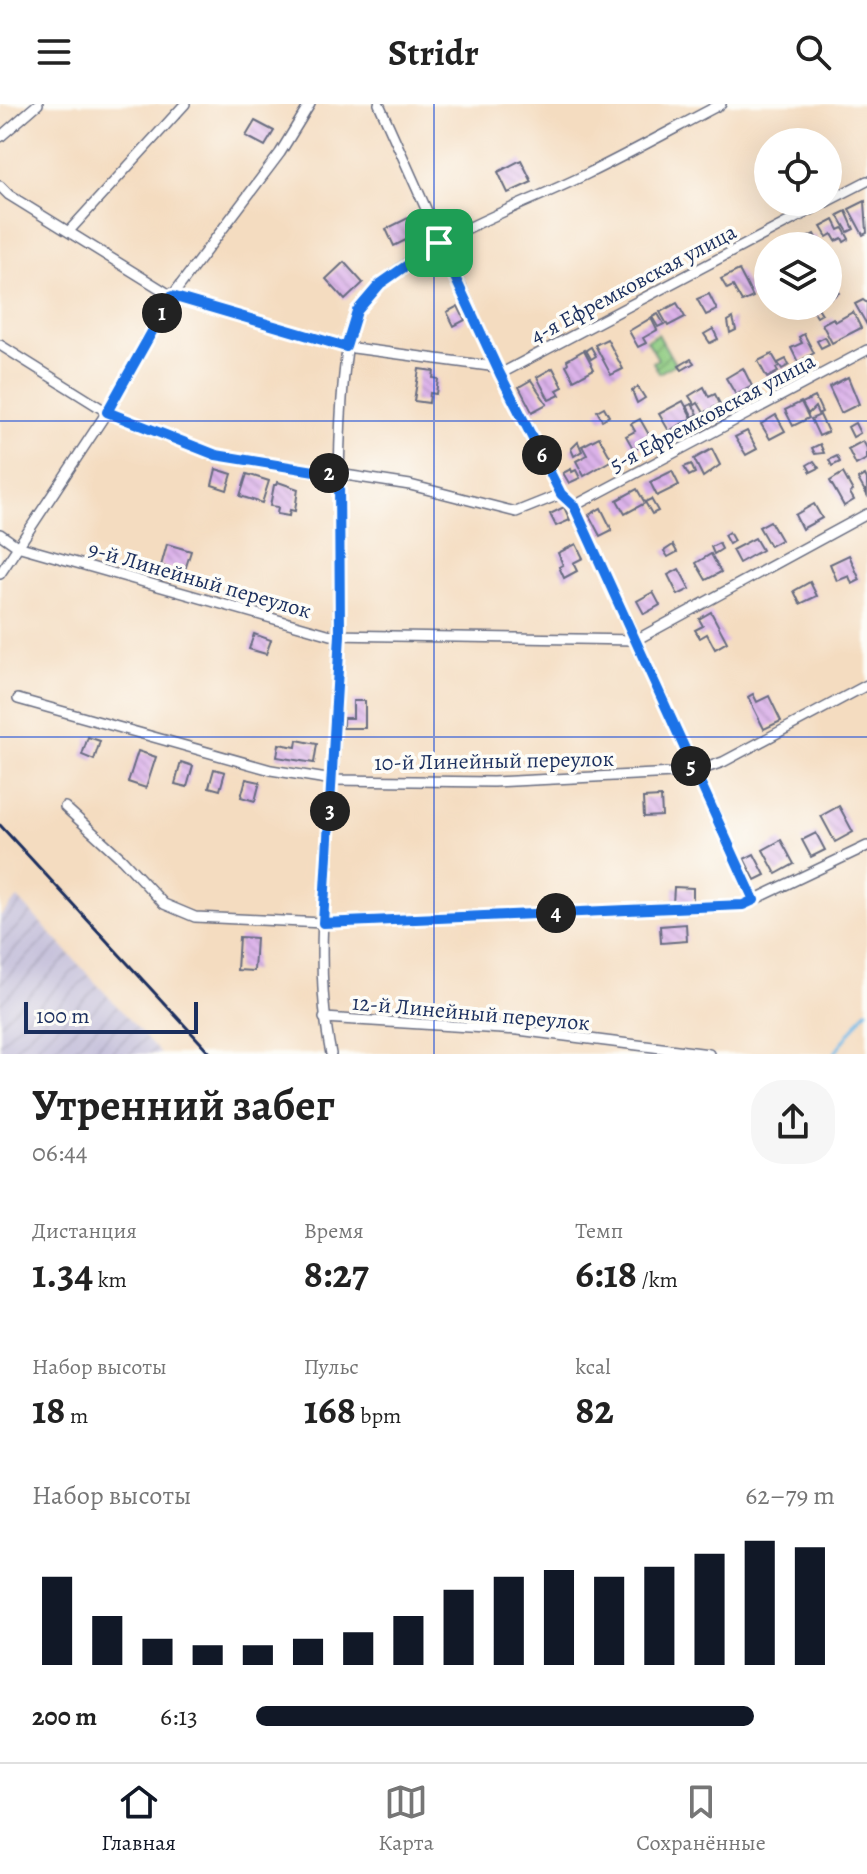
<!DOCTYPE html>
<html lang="ru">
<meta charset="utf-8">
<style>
body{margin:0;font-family:Alegreya,serif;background:#f6f6f6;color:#222;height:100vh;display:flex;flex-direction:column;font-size:30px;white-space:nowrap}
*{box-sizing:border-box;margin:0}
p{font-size:26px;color:#767676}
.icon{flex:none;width:44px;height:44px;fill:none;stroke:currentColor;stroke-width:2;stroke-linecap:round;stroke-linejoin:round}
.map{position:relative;height:950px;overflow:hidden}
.details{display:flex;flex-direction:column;background:#fff;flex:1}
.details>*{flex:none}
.fabs{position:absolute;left:754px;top:24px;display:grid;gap:16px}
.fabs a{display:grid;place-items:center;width:88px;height:88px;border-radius:50%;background:#fff;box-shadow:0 8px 32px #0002;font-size:40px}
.scale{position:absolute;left:24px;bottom:20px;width:174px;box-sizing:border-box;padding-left:8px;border:4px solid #1b2f5e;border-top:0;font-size:22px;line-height:28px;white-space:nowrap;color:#1b2f5e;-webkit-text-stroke:6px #fdfcf7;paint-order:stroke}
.pin{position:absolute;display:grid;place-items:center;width:68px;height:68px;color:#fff;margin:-34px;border-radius:16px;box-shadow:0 4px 12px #0006}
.km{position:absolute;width:40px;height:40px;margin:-20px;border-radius:50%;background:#222;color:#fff;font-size:22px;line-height:40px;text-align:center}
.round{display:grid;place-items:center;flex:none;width:84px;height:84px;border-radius:32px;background:#f6f6f6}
.headline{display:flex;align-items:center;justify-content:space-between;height:136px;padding:0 32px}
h1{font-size:44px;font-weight:700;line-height:60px}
.stats{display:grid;grid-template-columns:repeat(3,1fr);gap:12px;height:136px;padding:8px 32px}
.stats div{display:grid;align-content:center}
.stats b{font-size:40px;font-weight:700}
.stats small{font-size:22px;font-weight:400}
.stats p{font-size:22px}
.chart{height:224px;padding:16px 32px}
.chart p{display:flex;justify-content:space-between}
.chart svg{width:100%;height:144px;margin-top:8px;stroke:#111827;stroke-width:6}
ul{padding:0 32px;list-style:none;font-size:26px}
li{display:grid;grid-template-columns:128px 96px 1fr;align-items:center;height:60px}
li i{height:20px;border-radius:10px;background:#111827}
header{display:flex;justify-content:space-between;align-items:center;height:104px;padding:0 32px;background:#fff;font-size:36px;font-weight:700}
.menu{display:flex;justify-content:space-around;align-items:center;height:112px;border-top:2px solid #e0e0e0;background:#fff;font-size:22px;color:#767676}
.menu a{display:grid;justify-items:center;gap:4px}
.menu .current{color:#111827}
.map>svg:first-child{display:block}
</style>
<header><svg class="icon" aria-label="menu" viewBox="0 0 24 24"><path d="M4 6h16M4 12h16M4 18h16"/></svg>Stridr<svg class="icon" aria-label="search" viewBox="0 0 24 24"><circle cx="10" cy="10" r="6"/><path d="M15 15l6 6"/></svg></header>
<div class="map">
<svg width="867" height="950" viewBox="0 0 867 950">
<defs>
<pattern id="industrial-furrows" width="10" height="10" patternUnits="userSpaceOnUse" patternTransform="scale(2)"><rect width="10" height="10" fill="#c5c0da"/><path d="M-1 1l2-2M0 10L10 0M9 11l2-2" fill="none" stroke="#a9a5be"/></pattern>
<pattern id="garden-furrows" width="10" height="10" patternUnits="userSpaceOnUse" patternTransform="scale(2)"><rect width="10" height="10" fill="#8ecb80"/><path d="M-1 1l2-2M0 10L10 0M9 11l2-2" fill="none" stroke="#73a56c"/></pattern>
<pattern id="building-back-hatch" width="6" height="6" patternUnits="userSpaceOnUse" patternTransform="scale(2)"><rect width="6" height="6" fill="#dbb2e9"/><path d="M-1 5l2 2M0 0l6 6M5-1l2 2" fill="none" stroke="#bb99ca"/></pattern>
</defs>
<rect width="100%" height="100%" fill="#fdfcf7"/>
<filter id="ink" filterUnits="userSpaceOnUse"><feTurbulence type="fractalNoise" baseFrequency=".0125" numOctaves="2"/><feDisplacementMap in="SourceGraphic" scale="16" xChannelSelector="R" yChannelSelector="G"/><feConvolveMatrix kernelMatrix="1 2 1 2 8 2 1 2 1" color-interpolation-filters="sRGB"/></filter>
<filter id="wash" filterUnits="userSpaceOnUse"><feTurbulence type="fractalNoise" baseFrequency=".006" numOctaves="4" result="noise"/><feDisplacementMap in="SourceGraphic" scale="32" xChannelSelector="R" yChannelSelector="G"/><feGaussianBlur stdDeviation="1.8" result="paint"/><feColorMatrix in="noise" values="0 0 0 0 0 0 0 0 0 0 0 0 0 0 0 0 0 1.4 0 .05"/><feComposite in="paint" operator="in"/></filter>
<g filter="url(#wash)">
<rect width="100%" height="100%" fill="#f4dcc0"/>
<polygon fill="url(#industrial-furrows)" points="18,794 161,950 0,950 0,812"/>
<polygon fill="url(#garden-furrows)" stroke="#547d6f" stroke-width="2" points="658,230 675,260 659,269 653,258 658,255 647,236"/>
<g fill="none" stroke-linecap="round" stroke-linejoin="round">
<polyline stroke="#6eb7e6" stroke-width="3" points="834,950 867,906"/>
</g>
<g id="blocks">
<g fill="url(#building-back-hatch)">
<polygon points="255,17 274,27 265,42 246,32"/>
<polygon points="521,56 532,78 508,89 498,68"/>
<polygon points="865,97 867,129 863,131 849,105"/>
<polygon points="846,107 854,125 848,128 838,111"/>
<polygon points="408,114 416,131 394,142 386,125"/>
<polygon points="834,116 839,126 843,124 849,135 844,138 842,134 836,137 832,130 827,133 821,123"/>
<polygon points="814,130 820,142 798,142 797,139"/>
<polygon points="768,151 768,170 761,154"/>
<polygon points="344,158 363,179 345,196 326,175"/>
<polygon points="739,166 753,193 742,198 733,182 727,185 721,175"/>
<polygon points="835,181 839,189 831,194 828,185"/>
<polygon points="709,190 717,206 706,211 697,195"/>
<polygon points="863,196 867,199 867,221 855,200"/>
<polygon points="677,199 685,213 668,222 660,208"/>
<polygon points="458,202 465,216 454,222 447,208"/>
<polygon points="810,202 817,202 822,210 817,213"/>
<polygon points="853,208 861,224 832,239 822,220 833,214 835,218"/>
<polygon points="658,210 664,220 658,223 652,213"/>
<polygon points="651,214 657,226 643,234 646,239 638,243 629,227"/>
<polygon points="733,214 736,226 730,229 728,217"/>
<polygon points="713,225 718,235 710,239 704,230"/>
<polygon points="804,230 814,249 798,258 791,244 802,239 799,233"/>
<polygon points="825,233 829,240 821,244 817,237"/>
<polygon points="607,235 623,265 611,271 595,241"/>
<polygon points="591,243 596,252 591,255 586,246"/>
<polygon points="584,246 594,265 574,276 566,261 568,259 567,256"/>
<polygon points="772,250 779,262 776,264 778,268 767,274 758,257"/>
<polygon points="691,255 694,259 682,266 679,262"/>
<polygon points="786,255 789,261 782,265 778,259"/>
<polygon points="553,264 563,283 557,286 560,291 549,296 537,273"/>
<polygon points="743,264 752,282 736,291 726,274"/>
<polygon points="419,265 434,267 433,274 438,275 436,290 430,289 429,299 414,297"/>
<polygon points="848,273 859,300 841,309 829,283"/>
<polygon points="531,276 547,300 532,308 519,283"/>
<polygon points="638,283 645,294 637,299 632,287"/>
<polygon points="704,283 709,293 715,290 720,300 704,309 698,299 695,301 689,292"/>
<polygon points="815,293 822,308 818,310 815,303 808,310 802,299"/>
<polygon points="683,297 692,314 669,327 659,310"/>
<polygon points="801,298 809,314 793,322 785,306"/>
<polygon points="692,300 698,310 693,313 687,302"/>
<polygon points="604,303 609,312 602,316 597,307"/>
<polygon points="776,311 785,327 770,335 761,320"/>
<polygon points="820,311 828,328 819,332 811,315"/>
<polygon points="640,315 652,336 634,346 626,332 635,327 631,320"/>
<polygon points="855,319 860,329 853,333 848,323"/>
<polygon points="747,327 757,345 746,351 735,333"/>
<polygon points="599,333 612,356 584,372 576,357 587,351 582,342"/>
<polygon points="863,337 867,344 867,355 856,361 848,345"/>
<polygon points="578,338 582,347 574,352 571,345"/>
<polygon points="820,340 824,349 815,350 812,344"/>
<polygon points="712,345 720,361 703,373 694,355"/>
<polygon points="837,352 840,358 832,362 829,356"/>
<polygon points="814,357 819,364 811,368 807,361"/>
<polygon points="691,360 695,369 689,372 684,363"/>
<polygon points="216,365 232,370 227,386 212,381"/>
<polygon points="571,365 572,368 576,366 580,374 569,379 563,369"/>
<polygon points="672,367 679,381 657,392 650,378"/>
<polygon points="843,369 853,387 850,389 854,396 844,402 830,377"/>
<polygon points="247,370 269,377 262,399 240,392"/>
<polygon points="865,371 867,375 867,391 858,375"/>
<polygon points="278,378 298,385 295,407 290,406 289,412 277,410 278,403 270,402 274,381 277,381"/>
<polygon points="637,385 645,399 625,410 617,396"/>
<polygon points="651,395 658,407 652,410 645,398"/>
<polygon points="814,400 822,414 802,425 795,411"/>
<polygon points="564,403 570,416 556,422 550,410"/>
<polygon points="601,404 612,426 600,432 589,411"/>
<polygon points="770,417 781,436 770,442 759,423"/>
<polygon points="729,428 734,437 729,440 724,431"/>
<polygon points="755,434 762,446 739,459 732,446"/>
<polygon points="719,439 722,445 714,450 711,443"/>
<polygon points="167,440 191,447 184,469 161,462"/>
<polygon points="576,440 583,454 573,459 577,467 564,474 559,463 563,461 558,449"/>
<polygon points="673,441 677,448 668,453 664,447"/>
<polygon points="711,450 721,468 706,476 696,459"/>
<polygon points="849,451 860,476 852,480 849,472 837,477 830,460"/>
<polygon points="679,465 690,485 678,491 668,471"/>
<polygon points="810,478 817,492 800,500 794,487"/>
<polygon points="653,488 660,501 644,510 637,497"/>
<polygon points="711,508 727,538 715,545 707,530 700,534 695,526 703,522 699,515"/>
<polygon points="254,530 271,536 266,550 249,545"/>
<polygon points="753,590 757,598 769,592 781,617 764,625 748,593"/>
<polygon points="353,597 365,597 365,624 343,624 343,614 353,614"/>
<polygon points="88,633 100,637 94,656 82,651"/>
<polygon points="297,636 317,640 314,659 277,653 279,640 296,643"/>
<polygon points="138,647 156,653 146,684 128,678"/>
<polygon points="181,658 193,662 187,683 175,680"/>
<polygon points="214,665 225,668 220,686 209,683"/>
<polygon points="246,675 260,678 255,697 241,693"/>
<polygon points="661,693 662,712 644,713 643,694"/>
<polygon points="839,702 853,728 835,738 821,712"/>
<polygon points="816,729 825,746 811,753 802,736"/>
<polygon points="781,736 794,760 776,770 763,746"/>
<polygon points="754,750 765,771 755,776 744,755"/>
<polygon points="674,783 693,784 693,801 673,800"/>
<polygon points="686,820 687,837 661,839 660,822"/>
<polygon points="239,833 256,834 254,867 237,866"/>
</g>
</g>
</g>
<g filter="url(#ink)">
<use href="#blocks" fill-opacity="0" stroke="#676c80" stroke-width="2"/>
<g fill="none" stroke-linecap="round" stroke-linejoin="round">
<defs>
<g id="minor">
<polyline points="379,0 500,270 561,390 574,402 754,796"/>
<polyline points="0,33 38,0"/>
<polyline points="0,82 9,91 172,192 346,243 497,263"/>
<polyline points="828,97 867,77"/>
<polyline points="69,127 185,0"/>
<polyline points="0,241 107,308 216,351 410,381 516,408 561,390"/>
<polyline points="500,270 826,98"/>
<polyline points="574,402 867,246"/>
<polyline points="0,430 17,442 331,531 636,536 867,410"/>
<polyline points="0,470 107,308 172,192 280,49 310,0"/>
<polyline points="18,595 271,666 333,676 493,678 694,668 723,658 867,581"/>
<polyline points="65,703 122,755 164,800 195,813 323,819 743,801 867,742"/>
<polyline points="324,914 518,926 709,950"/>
<path d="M331 950C313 861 327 769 332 679 339 584 340 489 339 394 339 358 340 229 360 203 412 136 513 107 587 70 632 48 677 23 721 0"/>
</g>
</defs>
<use href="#minor" stroke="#676c80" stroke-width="12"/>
<use href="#minor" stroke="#fff" stroke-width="9"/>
<polyline stroke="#1b2f5e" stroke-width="3" points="0,721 211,950"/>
</g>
</g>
<g fill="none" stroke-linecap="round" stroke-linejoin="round" filter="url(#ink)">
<defs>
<polygon id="route" points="439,139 500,270 561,390 574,402 754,796 743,801 323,819 340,531 339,371 216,351 107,308 172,192 346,243 357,207 380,180"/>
</defs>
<use href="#route" stroke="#fff" stroke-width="16"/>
<use href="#route" stroke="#1a73e8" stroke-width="10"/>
</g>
<path fill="none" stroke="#1d4ed8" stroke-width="2" stroke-opacity="0.55" d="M434 0V950M0 317H867M0 633H867"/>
<g text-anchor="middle" stroke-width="7" stroke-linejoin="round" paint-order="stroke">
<g font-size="22" fill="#1b2f5e" stroke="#fdfcf7">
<text transform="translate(633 179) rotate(-28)" y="8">4-я Ефремковская улица</text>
<text transform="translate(712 308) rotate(-28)" y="8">5-я Ефремковская улица</text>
<text transform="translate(200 475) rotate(16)" y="8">9-й Линейный переулок</text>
<text transform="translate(494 656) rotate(-1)" y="8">10-й Линейный переулок</text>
<text transform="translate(471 908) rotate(5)" y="8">12-й Линейный переулок</text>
</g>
</g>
</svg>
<div class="fabs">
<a><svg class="icon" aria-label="locate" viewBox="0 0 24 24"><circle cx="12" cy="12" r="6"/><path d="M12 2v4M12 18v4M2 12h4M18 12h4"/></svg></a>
<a><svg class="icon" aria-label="layers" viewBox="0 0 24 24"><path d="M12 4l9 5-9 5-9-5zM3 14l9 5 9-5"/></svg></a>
</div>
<div class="scale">100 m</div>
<div class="pin" style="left:439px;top:139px;background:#1e9e55"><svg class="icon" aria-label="arrive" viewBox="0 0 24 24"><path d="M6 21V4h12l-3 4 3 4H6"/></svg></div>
<b class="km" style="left:162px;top:209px">1</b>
<b class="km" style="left:329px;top:369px">2</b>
<b class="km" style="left:330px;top:707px">3</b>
<b class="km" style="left:556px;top:809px">4</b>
<b class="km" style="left:691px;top:662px">5</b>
<b class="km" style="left:542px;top:351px">6</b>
</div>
<section class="details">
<div class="headline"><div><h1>Утренний забег</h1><p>06:44</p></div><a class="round"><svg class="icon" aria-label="share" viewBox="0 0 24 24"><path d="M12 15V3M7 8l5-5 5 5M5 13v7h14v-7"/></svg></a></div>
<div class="stats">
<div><p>Дистанция</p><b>1.34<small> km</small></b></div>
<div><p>Время</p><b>8:27</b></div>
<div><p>Темп</p><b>6:18<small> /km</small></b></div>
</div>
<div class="stats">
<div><p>Набор высоты</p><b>18<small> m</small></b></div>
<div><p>Пульс</p><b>168<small> bpm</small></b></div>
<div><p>kcal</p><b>82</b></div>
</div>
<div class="chart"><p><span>Набор высоты</span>62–79 m</p>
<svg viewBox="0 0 160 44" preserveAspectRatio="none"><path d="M5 44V17M15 44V29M25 44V36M35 44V38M45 44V38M55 44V36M65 44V34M75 44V29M85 44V21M95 44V17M105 44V15M115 44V17M125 44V14M135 44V10M145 44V6M155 44V8"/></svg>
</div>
<ul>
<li><b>200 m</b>6:13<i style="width:86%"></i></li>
</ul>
</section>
<nav class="menu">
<a class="current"><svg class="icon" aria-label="home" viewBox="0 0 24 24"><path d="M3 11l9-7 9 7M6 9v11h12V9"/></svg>Главная</a>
<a><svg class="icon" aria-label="map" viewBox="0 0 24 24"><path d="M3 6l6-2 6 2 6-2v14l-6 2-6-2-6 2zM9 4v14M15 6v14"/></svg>Карта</a>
<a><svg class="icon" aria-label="saved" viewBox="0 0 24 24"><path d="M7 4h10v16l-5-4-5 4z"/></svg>Сохранённые</a>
</nav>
